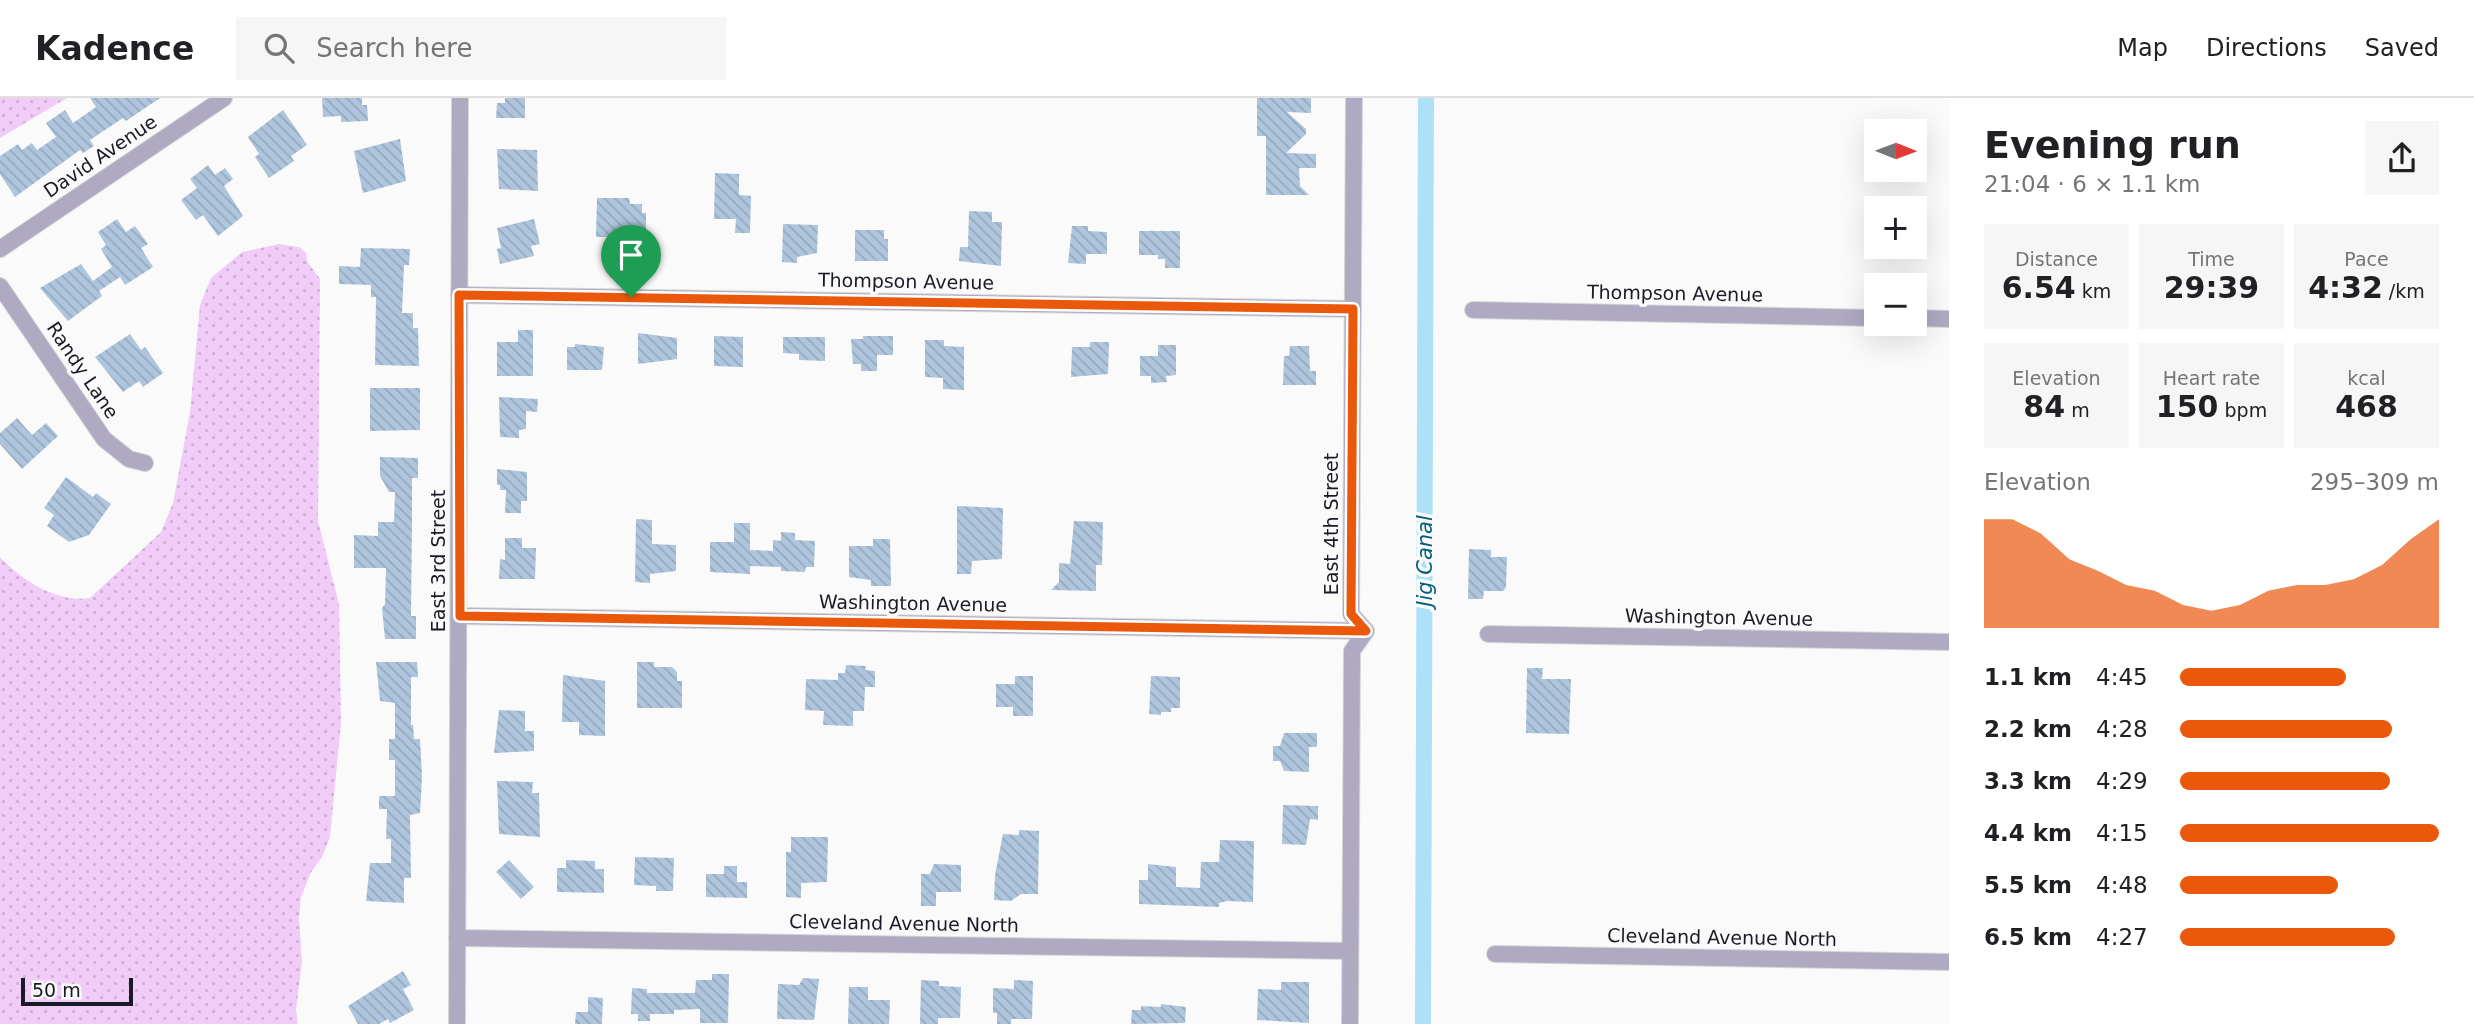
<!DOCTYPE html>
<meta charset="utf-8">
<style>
body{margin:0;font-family:"DejaVu Sans",sans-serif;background:#f6f6f6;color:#202124;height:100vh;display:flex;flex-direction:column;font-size:26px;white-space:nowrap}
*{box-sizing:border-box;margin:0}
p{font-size:23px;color:#757577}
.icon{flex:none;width:38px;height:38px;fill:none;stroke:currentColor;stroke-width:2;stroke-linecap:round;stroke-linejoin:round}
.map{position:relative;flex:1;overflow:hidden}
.panel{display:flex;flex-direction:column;background:#fff;width:525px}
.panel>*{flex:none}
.needle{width:46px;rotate:91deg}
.buttons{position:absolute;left:1864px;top:21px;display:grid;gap:14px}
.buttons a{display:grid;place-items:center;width:63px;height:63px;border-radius:0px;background:#fff;box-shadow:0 7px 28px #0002;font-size:35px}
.scale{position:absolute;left:21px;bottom:18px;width:112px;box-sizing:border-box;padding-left:7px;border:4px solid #181b25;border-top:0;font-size:19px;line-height:24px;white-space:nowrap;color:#181b25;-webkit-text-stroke:5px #fafafa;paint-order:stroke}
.pin{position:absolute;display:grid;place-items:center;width:60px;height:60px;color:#fff;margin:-72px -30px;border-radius:50% 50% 50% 0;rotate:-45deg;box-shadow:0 0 7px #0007}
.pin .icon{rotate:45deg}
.round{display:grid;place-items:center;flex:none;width:74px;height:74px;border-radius:0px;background:#f6f6f6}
.headline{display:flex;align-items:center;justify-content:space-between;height:119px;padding:0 35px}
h1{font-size:38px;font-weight:700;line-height:52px}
.metrics{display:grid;grid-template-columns:repeat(3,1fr);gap:10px;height:119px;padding:7px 35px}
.metrics div{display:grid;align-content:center;border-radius:0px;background:#f6f6f6;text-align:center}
.metrics b{font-size:30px;font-weight:700}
.metrics small{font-size:19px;font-weight:400}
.metrics p{font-size:19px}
.chart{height:196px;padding:14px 35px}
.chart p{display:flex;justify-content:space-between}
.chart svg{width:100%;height:126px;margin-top:7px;fill:#ea580c;opacity:.7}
ul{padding:0 35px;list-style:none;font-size:23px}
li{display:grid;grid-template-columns:112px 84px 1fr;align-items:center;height:52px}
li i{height:18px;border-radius:9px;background:#ea580c}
header{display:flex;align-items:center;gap:42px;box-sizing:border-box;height:98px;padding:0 35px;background:#fff;border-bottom:2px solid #e0e0e0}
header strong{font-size:33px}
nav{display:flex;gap:38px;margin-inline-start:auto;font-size:24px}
.search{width:490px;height:63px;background:#f6f6f6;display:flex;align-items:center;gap:18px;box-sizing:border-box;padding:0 24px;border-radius:0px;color:#757577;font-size:26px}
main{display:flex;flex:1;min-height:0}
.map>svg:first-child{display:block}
</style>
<header>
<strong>Kadence</strong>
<div class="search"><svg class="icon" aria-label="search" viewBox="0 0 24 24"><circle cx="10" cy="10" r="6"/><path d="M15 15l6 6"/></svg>Search here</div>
<nav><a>Map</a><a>Directions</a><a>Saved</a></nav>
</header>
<main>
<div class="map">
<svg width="1949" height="926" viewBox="0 0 1949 926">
<defs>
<pattern id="grass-dots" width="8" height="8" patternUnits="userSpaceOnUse" patternTransform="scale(1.75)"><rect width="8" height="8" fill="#f1ccf9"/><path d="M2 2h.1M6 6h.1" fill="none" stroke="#ceafd5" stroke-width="1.8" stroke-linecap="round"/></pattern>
<pattern id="building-back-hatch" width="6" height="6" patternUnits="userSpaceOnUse" patternTransform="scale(1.75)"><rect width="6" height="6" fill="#aec5dd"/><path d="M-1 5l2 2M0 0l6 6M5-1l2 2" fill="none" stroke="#95a9be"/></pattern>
</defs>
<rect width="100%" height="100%" fill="#fafafa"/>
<g fill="url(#grass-dots)">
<polygon points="0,0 67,0 0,40"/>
<path d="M279 146 299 149 306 155 307 163 320 181 318 423 339 506 341 625 330 739 322 759 311 774 301 799 299 819 302 864 296 912 298 926H0V459C21 482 57 505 90 500L161 434 173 405 190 314 200 207 211 180 242 154Z"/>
</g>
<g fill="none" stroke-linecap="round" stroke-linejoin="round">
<polyline stroke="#ace1f8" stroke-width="16" points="1423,926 1426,0"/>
</g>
<g fill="url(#building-back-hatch)">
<polygon points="90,0 160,0 126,23 123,20 90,42 94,48 83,55 80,52 15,99 0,76 0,58 18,46 22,52 32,45 37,52 56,39 46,25 65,12 73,25 96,9"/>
<polygon points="322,0 362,0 362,7 367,7 368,23 341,24 341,18 323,19"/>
<polygon points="505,0 525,0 525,20 496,20 497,5 505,5"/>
<polygon points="1257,0 1311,0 1311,15 1287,14 1306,31 1306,36 1286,55 1316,56 1316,70 1299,70 1300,88 1309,97 1266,97 1266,38 1257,38"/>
<polygon points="283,12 307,47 291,58 294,63 269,80 255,59 259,56 248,39"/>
<polygon points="400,41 406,83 363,95 354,53"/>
<polygon points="497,51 537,52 538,93 499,91"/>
<polygon points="208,67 215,77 225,70 233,81 224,88 243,118 218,138 203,117 196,122 181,102 197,90 190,81"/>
<polygon points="715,75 739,76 739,97 751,98 750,135 735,135 736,121 714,121"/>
<polygon points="597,100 629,100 630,106 642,106 642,115 646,115 646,139 596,139"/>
<polygon points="969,113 992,114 992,124 1002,124 1001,168 959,163 960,149 968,149"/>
<polygon points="117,121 126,134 135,128 148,146 141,150 153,169 125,187 120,179 99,193 102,198 68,223 40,190 81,166 93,183 112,169 101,151 106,147 98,134"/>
<polygon points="534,121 540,146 531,148 534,158 500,166 497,151 501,150 497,130"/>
<polygon points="783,126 818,127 817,155 797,159 797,165 782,164"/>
<polygon points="1072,128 1088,128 1088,133 1107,134 1107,156 1086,156 1086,166 1068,165"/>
<polygon points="855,132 884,132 884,141 888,141 888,163 855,163"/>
<polygon points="1139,133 1180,133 1180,170 1165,170 1165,161 1158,161 1158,157 1139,157"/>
<polygon points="361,150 410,151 409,167 404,167 402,215 413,215 413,230 418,230 419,268 375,267 376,199 371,199 371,187 339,186 339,168 360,169"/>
<polygon points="518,232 533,232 533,278 497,278 497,244 518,244"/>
<polygon points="638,235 677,240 677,261 638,266"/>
<polygon points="130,236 141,252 145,249 163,275 143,289 139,283 123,294 95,259"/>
<polygon points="714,238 743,239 743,269 714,268"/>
<polygon points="863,238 893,238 893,257 877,257 877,273 861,273 861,266 853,266 851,241 863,241"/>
<polygon points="783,239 825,239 825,263 799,262 799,256 783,255"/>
<polygon points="925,242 944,242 944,248 964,249 964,292 943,291 943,280 925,279"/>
<polygon points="1090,244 1109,244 1108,276 1071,279 1072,249 1090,249"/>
<polygon points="575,246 604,249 602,272 567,272 567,249 575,249"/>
<polygon points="1158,247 1176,247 1176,277 1166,278 1167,284 1151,285 1151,278 1140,278 1140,258 1158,258"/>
<polygon points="1290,248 1309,248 1310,273 1316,273 1316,287 1283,287 1284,258 1289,258"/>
<polygon points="370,290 420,290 420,332 370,333"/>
<polygon points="499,299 538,301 537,314 526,313 526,331 519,332 519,340 500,339"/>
<polygon points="17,320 32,337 46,325 58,338 22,371 0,346 0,335"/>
<polygon points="380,359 418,360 418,380 412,380 412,424 411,518 416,518 416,541 385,541 382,510 385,506 386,470 354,470 354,437 378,438 378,424 394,424 395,394 389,394 380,378"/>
<polygon points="497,371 527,374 527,403 521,403 521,415 505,415 506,392 500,392 500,387 497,387"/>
<polygon points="66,379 93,399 96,395 111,406 89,437 69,444 47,428 54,417 44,410"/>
<polygon points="957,408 1003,410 1002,461 972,463 971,476 957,476"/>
<polygon points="636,421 652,422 652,446 676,447 676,473 650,476 650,485 635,484"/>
<polygon points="1074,423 1103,424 1102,467 1096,467 1096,493 1051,492 1059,484 1059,465 1070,466"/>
<polygon points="734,425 750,425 750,452 773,453 773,442 781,443 781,434 795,435 795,442 815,443 814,469 806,469 805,474 781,473 781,469 750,468 750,476 710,474 710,444 734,444"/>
<polygon points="505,440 522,440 522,450 536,450 535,481 499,481 500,461 505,462"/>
<polygon points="873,441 890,441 891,488 871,488 871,482 849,479 849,448 873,448"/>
<polygon points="1469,451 1491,452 1491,459 1507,459 1506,489 1503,493 1484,493 1483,501 1468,501"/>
<polygon points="376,564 417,564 418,579 411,579 411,627 413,627 414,641 420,641 422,679 420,715 410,717 411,780 404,780 404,805 366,803 370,765 391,765 391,741 386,741 387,711 379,711 379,698 395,698 395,662 389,662 389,641 395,641 395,605 380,603"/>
<polygon points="637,564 654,564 654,569 672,569 677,574 677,583 682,583 682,610 637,610"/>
<polygon points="846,567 866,568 865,572 875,573 875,589 865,589 864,613 853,613 853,628 823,627 824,613 805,612 806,581 838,582 838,575 845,575"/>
<polygon points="1527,570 1543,570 1542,581 1571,581 1569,636 1526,635"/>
<polygon points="563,577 605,583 605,638 579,637 579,624 562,624"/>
<polygon points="1015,578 1033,578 1033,618 1013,618 1013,609 996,609 996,586 1015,586"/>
<polygon points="1151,578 1180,579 1180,610 1171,610 1171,614 1161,614 1161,617 1149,616"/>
<polygon points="499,612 525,613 525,633 534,633 534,653 494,655"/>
<polygon points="1284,635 1317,635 1317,649 1309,649 1309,674 1284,673 1280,663 1273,663 1273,648 1280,648"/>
<polygon points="497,683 533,684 532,695 539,695 540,739 499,736"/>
<polygon points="1283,707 1318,708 1318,722 1310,721 1306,747 1282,746"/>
<polygon points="1019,732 1039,733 1038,796 1021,796 1011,803 994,802 995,777 1003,736 1019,737"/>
<polygon points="791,739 828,739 827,784 801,785 801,800 786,799 786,754 791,754"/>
<polygon points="1220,742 1254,743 1253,804 1227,803 1219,805 1219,809 1139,806 1139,782 1148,782 1148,766 1176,769 1176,789 1200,790 1201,764 1219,764"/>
<polygon points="635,759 674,760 673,793 656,793 656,788 634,787"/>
<polygon points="509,762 534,789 521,801 496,774"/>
<polygon points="566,762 595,763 595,771 604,771 604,795 557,794 557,770 566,770"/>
<polygon points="934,766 961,767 961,794 936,794 936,808 921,808 921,776 930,776"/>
<polygon points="724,768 737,768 737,784 747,784 747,800 706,799 706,776 724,776"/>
<polygon points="403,873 411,887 403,891 414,912 390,925 388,921 379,926 358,926 348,908"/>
<polygon points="712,876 729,876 728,925 700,925 700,911 674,912 674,916 650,916 650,923 638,923 638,916 631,916 632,890 647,891 647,895 695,895 696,882 712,882"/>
<polygon points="803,880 819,881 814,922 777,921 778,886 799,887"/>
<polygon points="921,882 939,883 939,888 961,889 960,920 938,920 938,926 920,926"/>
<polygon points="1014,882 1033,883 1032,921 1011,921 1011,926 997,926 997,915 993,915 993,890 1014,891"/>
<polygon points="1281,884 1309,884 1309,925 1257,922 1258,891 1281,892"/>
<polygon points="849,889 868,889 868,902 890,902 889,926 848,926"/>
<polygon points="588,899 603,900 602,926 575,926 576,914 588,914"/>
<polygon points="1161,906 1186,909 1185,925 1131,926 1132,912 1141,912 1141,908 1161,909"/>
</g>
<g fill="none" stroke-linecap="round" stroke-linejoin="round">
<defs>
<g id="street">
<polyline points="0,151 224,0"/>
<polyline points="0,188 104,341 129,361 145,365"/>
<polyline points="459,197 1353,211"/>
<polyline points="1473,212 1876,220"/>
<polyline points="1914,220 1949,221"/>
<polyline points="460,518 1366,533"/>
<polyline points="1488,536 1949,544"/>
<polyline points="457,840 1350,853"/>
<polyline points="1495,856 1949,864"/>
<polyline points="457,926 460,0"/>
<polyline points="1350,926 1352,553 1366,533 1351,516 1354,0"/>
</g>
</defs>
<use href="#street" stroke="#d6d6d8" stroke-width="18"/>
<use href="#street" stroke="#afa9c2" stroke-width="16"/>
</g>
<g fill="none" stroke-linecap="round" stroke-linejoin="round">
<defs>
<polygon id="route" points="459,197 1353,211 1351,516 1366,533 460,518"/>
</defs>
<use href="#route" stroke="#fff" stroke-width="14"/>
<use href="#route" stroke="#ea580c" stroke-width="9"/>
</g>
<g text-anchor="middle" stroke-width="7" stroke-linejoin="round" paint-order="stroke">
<g font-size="19" fill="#181b25" stroke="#fafafa">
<text transform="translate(100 58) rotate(-34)" y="7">David Avenue</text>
<text transform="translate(906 183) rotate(1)" y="7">Thompson Avenue</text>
<text transform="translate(1675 195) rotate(1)" y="7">Thompson Avenue</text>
<text transform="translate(83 272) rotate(56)" y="7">Randy Lane</text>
<text transform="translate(1331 426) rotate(-90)" y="7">East 4th Street</text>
<text transform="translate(438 463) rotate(-90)" y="7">East 3rd Street</text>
<text transform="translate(913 505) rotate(1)" y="7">Washington Avenue</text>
<text transform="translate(1719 519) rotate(1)" y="7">Washington Avenue</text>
<text transform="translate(904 825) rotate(1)" y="7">Cleveland Avenue North</text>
<text transform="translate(1722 839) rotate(1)" y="7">Cleveland Avenue North</text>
</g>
<g font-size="21" font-style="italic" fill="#00607c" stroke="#fafafa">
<text transform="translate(1425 463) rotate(-90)" y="7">Jig Canal</text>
</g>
</g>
</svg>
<div class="buttons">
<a><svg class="needle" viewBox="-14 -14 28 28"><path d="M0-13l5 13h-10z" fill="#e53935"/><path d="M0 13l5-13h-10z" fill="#757577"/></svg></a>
<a>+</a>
<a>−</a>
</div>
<div class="scale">50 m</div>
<div class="pin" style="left:631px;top:199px;background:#1e9e55"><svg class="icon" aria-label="arrive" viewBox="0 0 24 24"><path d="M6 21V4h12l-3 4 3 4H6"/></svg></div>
</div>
<section class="panel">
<div class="headline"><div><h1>Evening run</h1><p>21:04 · 6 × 1.1 km</p></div><a class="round"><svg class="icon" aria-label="share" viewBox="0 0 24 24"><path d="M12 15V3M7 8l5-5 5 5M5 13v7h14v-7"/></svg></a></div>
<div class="metrics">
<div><p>Distance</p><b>6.54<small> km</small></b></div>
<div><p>Time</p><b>29:39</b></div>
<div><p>Pace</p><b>4:32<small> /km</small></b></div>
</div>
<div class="metrics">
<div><p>Elevation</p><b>84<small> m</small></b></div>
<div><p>Heart rate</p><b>150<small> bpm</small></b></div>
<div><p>kcal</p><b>468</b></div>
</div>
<div class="chart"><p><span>Elevation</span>295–309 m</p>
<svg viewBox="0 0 160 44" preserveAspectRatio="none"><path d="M0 44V6L10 6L20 11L30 20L40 24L50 29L60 31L70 36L80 38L90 36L100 31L110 29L120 29L130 27L140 22L150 13L160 6V44z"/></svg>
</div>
<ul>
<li><b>1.1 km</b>4:45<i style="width:64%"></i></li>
<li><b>2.2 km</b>4:28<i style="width:82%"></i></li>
<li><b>3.3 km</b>4:29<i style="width:81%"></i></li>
<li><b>4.4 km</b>4:15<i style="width:100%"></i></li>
<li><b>5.5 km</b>4:48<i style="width:61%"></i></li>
<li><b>6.5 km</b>4:27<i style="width:83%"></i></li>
</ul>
</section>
</main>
